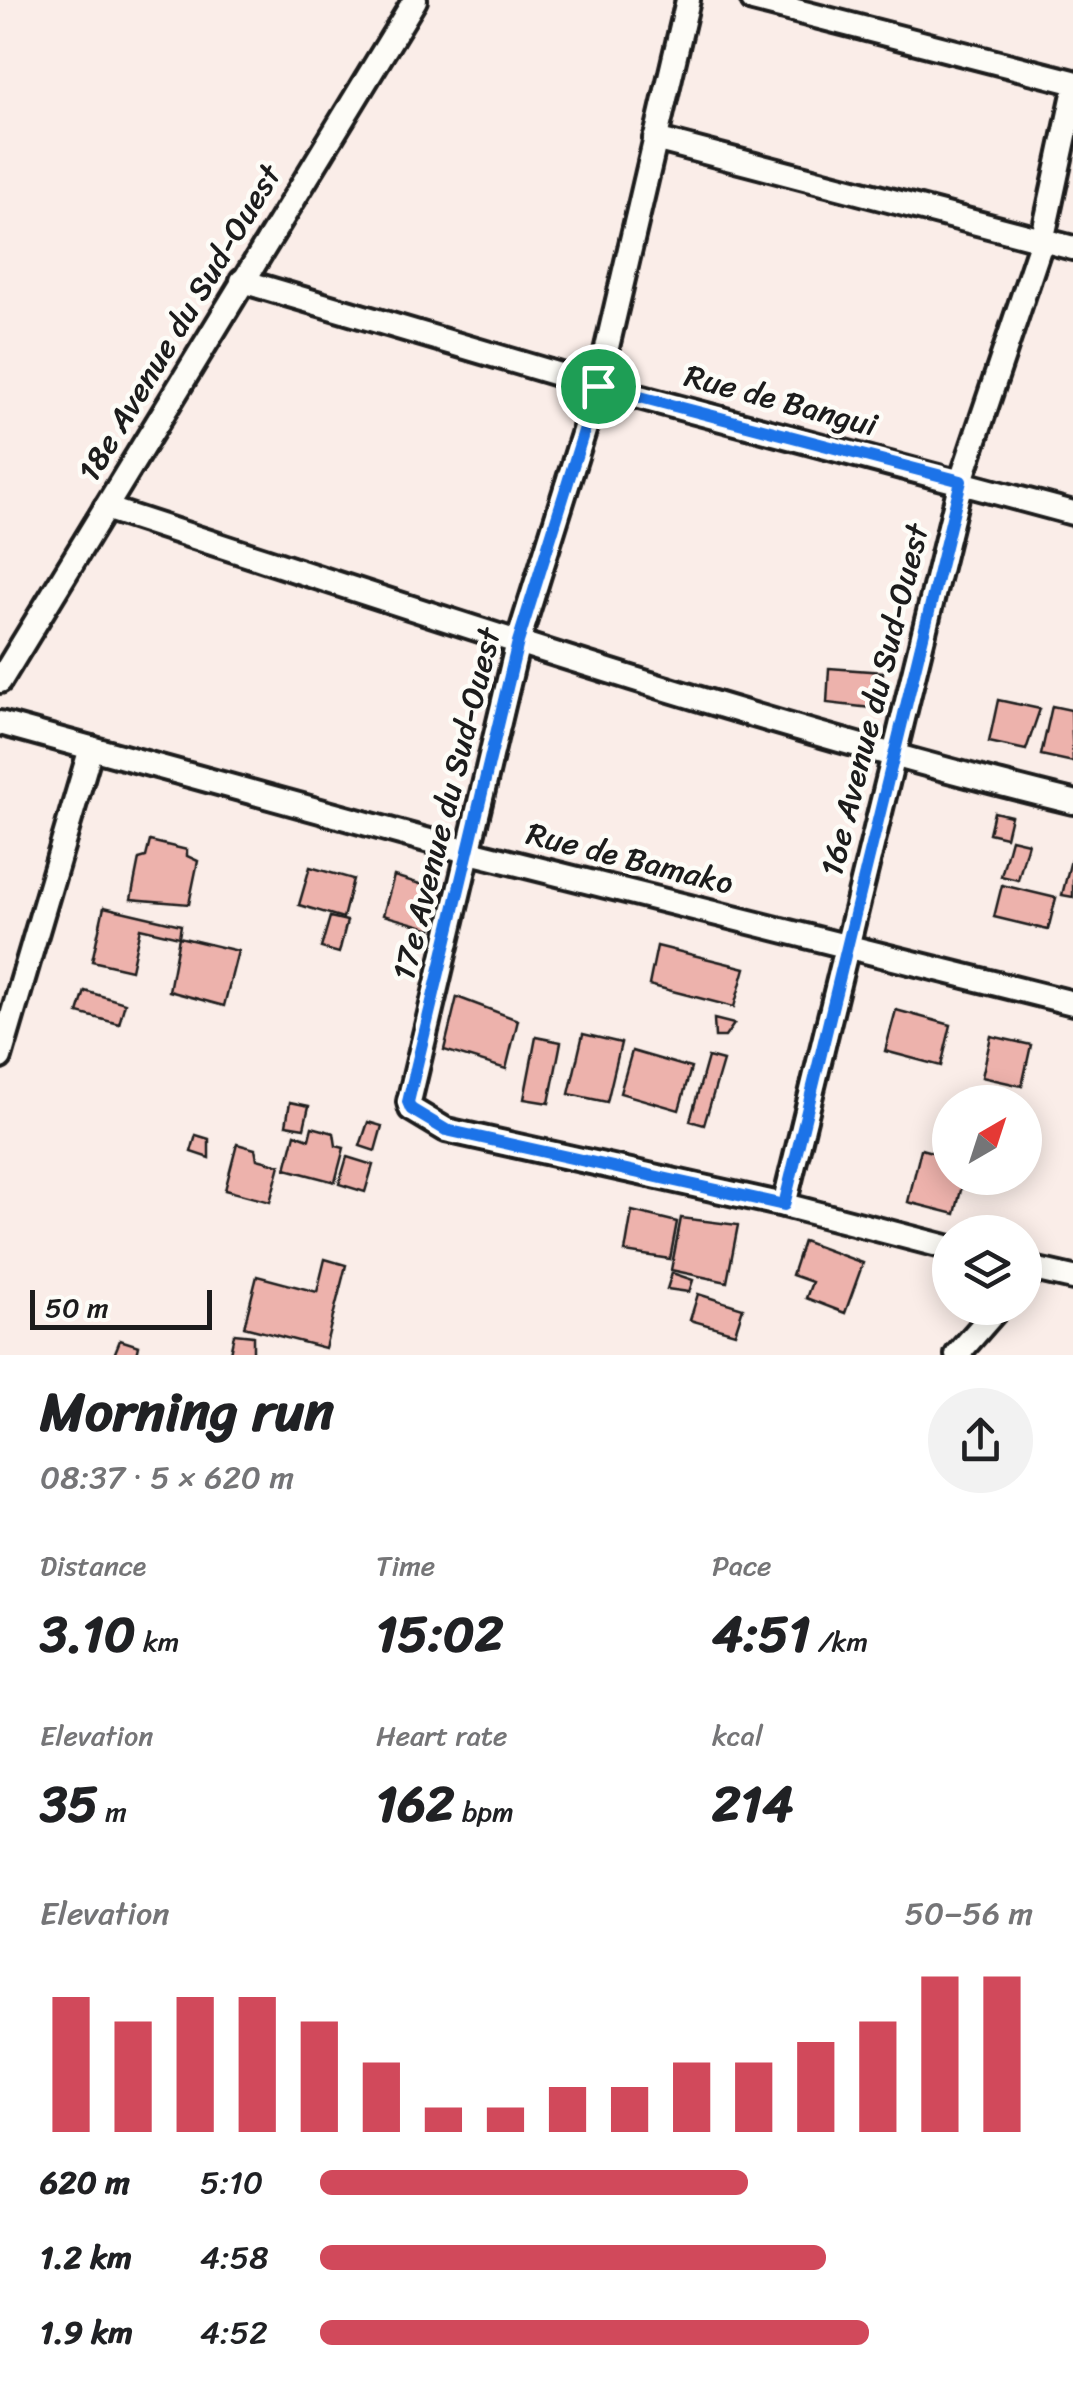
<!DOCTYPE html>
<meta charset="utf-8">
<style>
body{margin:0;font-family:Sriracha,sans-serif;background:#f2f2f2;color:#202124;height:100vh;display:flex;flex-direction:column;font-size:38px;white-space:nowrap}
*{box-sizing:border-box;margin:0}
p{font-size:32px;color:#757577}
.icon{flex:none;width:55px;height:55px;fill:none;stroke:currentColor;stroke-width:2;stroke-linecap:round;stroke-linejoin:round}
.map{position:relative;height:1355px;overflow:hidden}
.sheet{display:flex;flex-direction:column;background:#fff;flex:1}
.sheet>*{flex:none}
.needle{width:65px;rotate:39deg}
.tools{position:absolute;left:932px;top:1085px;display:grid;gap:20px}
.tools a{display:grid;place-items:center;width:110px;height:110px;border-radius:50%;background:#fff;box-shadow:0 5px 25px #0003;font-size:50px}
.scale{position:absolute;left:30px;bottom:25px;width:182px;box-sizing:border-box;padding-left:10px;border:5px solid #1c1c1c;border-top:0;font-size:28px;line-height:35px;white-space:nowrap;color:#1c1c1c;-webkit-text-stroke:8px #fdfcf7;paint-order:stroke}
.pin{position:absolute;display:grid;place-items:center;width:85px;height:85px;color:#fff;margin:-42px;border:5px solid #fff;border-radius:50%;box-shadow:0 2px 10px #0007}
.round{display:grid;place-items:center;flex:none;width:105px;height:105px;border-radius:52px;background:#f2f2f2}
.summary{display:flex;align-items:center;justify-content:space-between;height:170px;padding:0 40px}
h1{font-size:55px;font-weight:700;line-height:75px}
.stats{display:grid;grid-template-columns:repeat(3,1fr);gap:15px;height:170px;padding:10px 40px}
.stats div{display:grid;align-content:center}
.stats b{font-size:50px;font-weight:700}
.stats small{font-size:28px;font-weight:400}
.stats p{font-size:28px}
.chart{height:280px;padding:20px 40px}
.chart p{display:flex;justify-content:space-between}
.chart svg{width:100%;height:180px;margin-top:10px;stroke:#d1495b;stroke-width:6}
ul{padding:0 40px;list-style:none;font-size:32px}
li{display:grid;grid-template-columns:160px 120px 1fr;align-items:center;height:75px}
li i{height:25px;border-radius:12px;background:#d1495b}
.map>svg:first-child{display:block}
</style>
<div class="map">
<svg width="1073" height="1355" viewBox="0 0 1073 1355">
<rect width="100%" height="100%" fill="#faede8"/>
<filter id="ink" filterUnits="userSpaceOnUse"><feTurbulence type="fractalNoise" baseFrequency=".01" numOctaves="2"/><feDisplacementMap in="SourceGraphic" scale="20" xChannelSelector="R" yChannelSelector="G"/><feConvolveMatrix kernelMatrix="1 2 1 2 8 2 1 2 1" color-interpolation-filters="sRGB"/></filter>
<g filter="url(#ink)">
<g fill="#edb2ac" stroke="#1c1c1c" stroke-width="2.5">
<polygon points="829,668 883,672 880,709 827,703"/>
<polygon points="998,700 1040,709 1026,750 989,742"/>
<polygon points="1052,706 1071,710 1073,762 1041,755"/>
<polygon points="994,812 1011,816 1006,837 989,833"/>
<polygon points="1011,839 1028,843 1018,880 1001,876"/>
<polygon points="150,841 187,850 187,856 198,861 189,904 131,899 139,859 146,857"/>
<polygon points="1073,852 1073,897 1062,895"/>
<polygon points="310,867 353,879 343,918 299,905"/>
<polygon points="394,876 443,891 432,929 383,915"/>
<polygon points="1002,885 1056,898 1048,930 994,917"/>
<polygon points="104,907 181,925 179,937 140,928 131,970 92,961"/>
<polygon points="330,917 347,921 339,953 321,948"/>
<polygon points="179,937 238,951 224,1006 169,991"/>
<polygon points="657,946 745,968 734,1007 649,985"/>
<polygon points="85,991 125,1003 119,1024 78,1013"/>
<polygon points="457,997 518,1020 506,1069 444,1050"/>
<polygon points="896,1010 951,1025 941,1066 885,1051"/>
<polygon points="714,1019 734,1024 725,1037 715,1037"/>
<polygon points="583,1034 621,1043 607,1102 569,1094"/>
<polygon points="991,1036 1031,1045 1022,1086 982,1077"/>
<polygon points="536,1037 561,1042 549,1103 524,1099"/>
<polygon points="632,1051 691,1068 679,1110 620,1093"/>
<polygon points="708,1057 723,1061 704,1125 690,1121"/>
<polygon points="290,1102 309,1106 304,1128 286,1125"/>
<polygon points="368,1122 382,1126 375,1151 360,1146"/>
<polygon points="312,1127 334,1133 336,1146 344,1148 335,1182 286,1169 295,1134 309,1139"/>
<polygon points="196,1135 209,1139 209,1158 191,1152"/>
<polygon points="237,1144 255,1149 257,1159 280,1165 270,1202 225,1190"/>
<polygon points="921,1149 950,1157 950,1178 964,1178 955,1214 908,1202"/>
<polygon points="347,1157 373,1165 365,1192 339,1184"/>
<polygon points="632,1211 677,1222 670,1259 625,1252"/>
<polygon points="681,1218 738,1225 727,1282 671,1270"/>
<polygon points="803,1241 863,1263 845,1313 806,1298 812,1282 792,1275"/>
<polygon points="325,1259 346,1265 325,1348 244,1327 257,1276 317,1292"/>
<polygon points="672,1273 693,1280 689,1292 667,1289"/>
<polygon points="698,1294 743,1308 735,1333 690,1320"/>
<polygon points="234,1334 253,1336 253,1355 230,1353"/>
<polygon points="120,1340 139,1346 137,1355 114,1355"/>
</g>
<g fill="none" stroke-linecap="round" stroke-linejoin="round">
<defs>
<g id="minor">
<polyline points="688,0 598,386 518,642 409,1102 411,1109 446,1130 784,1205 950,1248"/>
<polyline points="753,0 1073,82"/>
<polyline points="655,139 1073,248"/>
<polyline points="242,281 598,386 1073,513"/>
<path d="M105 508C426 612 745 722 1073 802"/>
<polyline points="0,681 415,0"/>
<polyline points="0,723 466,851 1073,1003"/>
<polyline points="0,1057 91,748"/>
<polyline points="784,1205 961,481 1043,237 1073,98"/>
<polyline points="1025,1267 1073,1278"/>
<polyline points="957,1355 998,1308"/>
</g>
</defs>
<use href="#minor" stroke="#1c1c1c" stroke-width="30"/>
<use href="#minor" stroke="#fdfcf7" stroke-width="22"/>
</g>
</g>
<g fill="none" stroke-linecap="round" stroke-linejoin="round" filter="url(#ink)">
<defs>
<polygon id="route" points="598,386 961,481 784,1205 446,1130 411,1109 408,1102 518,642"/>
</defs>
<use href="#route" stroke="#fff" stroke-width="20"/>
<use href="#route" stroke="#1a73e8" stroke-width="12"/>
</g>
<g text-anchor="middle" stroke-width="9" stroke-linejoin="round" paint-order="stroke">
<g font-size="32" fill="#1c1c1c" stroke="#fdfcf7">
<text transform="translate(179 323) rotate(-59)" y="11">18e Avenue du Sud-Ouest</text>
<text transform="translate(781 400) rotate(15)" y="11">Rue de Bangui</text>
<text transform="translate(874 700) rotate(-76)" y="11">16e Avenue du Sud-Ouest</text>
<text transform="translate(446 804) rotate(-76)" y="11">17e Avenue du Sud-Ouest</text>
<text transform="translate(630 858) rotate(14)" y="11">Rue de Bamako</text>
</g>
</g>
</svg>
<div class="tools">
<a><svg class="needle" viewBox="-14 -14 28 28"><path d="M0-13l5 13h-10z" fill="#e53935"/><path d="M0 13l5-13h-10z" fill="#757577"/></svg></a>
<a><svg class="icon" aria-label="layers" viewBox="0 0 24 24"><path d="M12 4l9 5-9 5-9-5zM3 14l9 5 9-5"/></svg></a>
</div>
<div class="scale">50 m</div>
<div class="pin" style="left:598px;top:386px;background:#1e9e55"><svg class="icon" aria-label="arrive" viewBox="0 0 24 24"><path d="M6 21V4h12l-3 4 3 4H6"/></svg></div>
</div>
<section class="sheet">
<div class="summary"><div><h1>Morning run</h1><p>08:37 · 5 × 620 m</p></div><a class="round"><svg class="icon" aria-label="share" viewBox="0 0 24 24"><path d="M12 15V3M7 8l5-5 5 5M5 13v7h14v-7"/></svg></a></div>
<div class="stats">
<div><p>Distance</p><b>3.10<small> km</small></b></div>
<div><p>Time</p><b>15:02</b></div>
<div><p>Pace</p><b>4:51<small> /km</small></b></div>
</div>
<div class="stats">
<div><p>Elevation</p><b>35<small> m</small></b></div>
<div><p>Heart rate</p><b>162<small> bpm</small></b></div>
<div><p>kcal</p><b>214</b></div>
</div>
<div class="chart"><p><span>Elevation</span>50–56 m</p>
<svg viewBox="0 0 160 44" preserveAspectRatio="none"><path d="M5 44V11M15 44V17M25 44V11M35 44V11M45 44V17M55 44V27M65 44V38M75 44V38M85 44V33M95 44V33M105 44V27M115 44V27M125 44V22M135 44V17M145 44V6M155 44V6"/></svg>
</div>
<ul>
<li><b>620 m</b>5:10<i style="width:60%"></i></li>
<li><b>1.2 km</b>4:58<i style="width:71%"></i></li>
<li><b>1.9 km</b>4:52<i style="width:77%"></i></li>
</ul>
</section>
